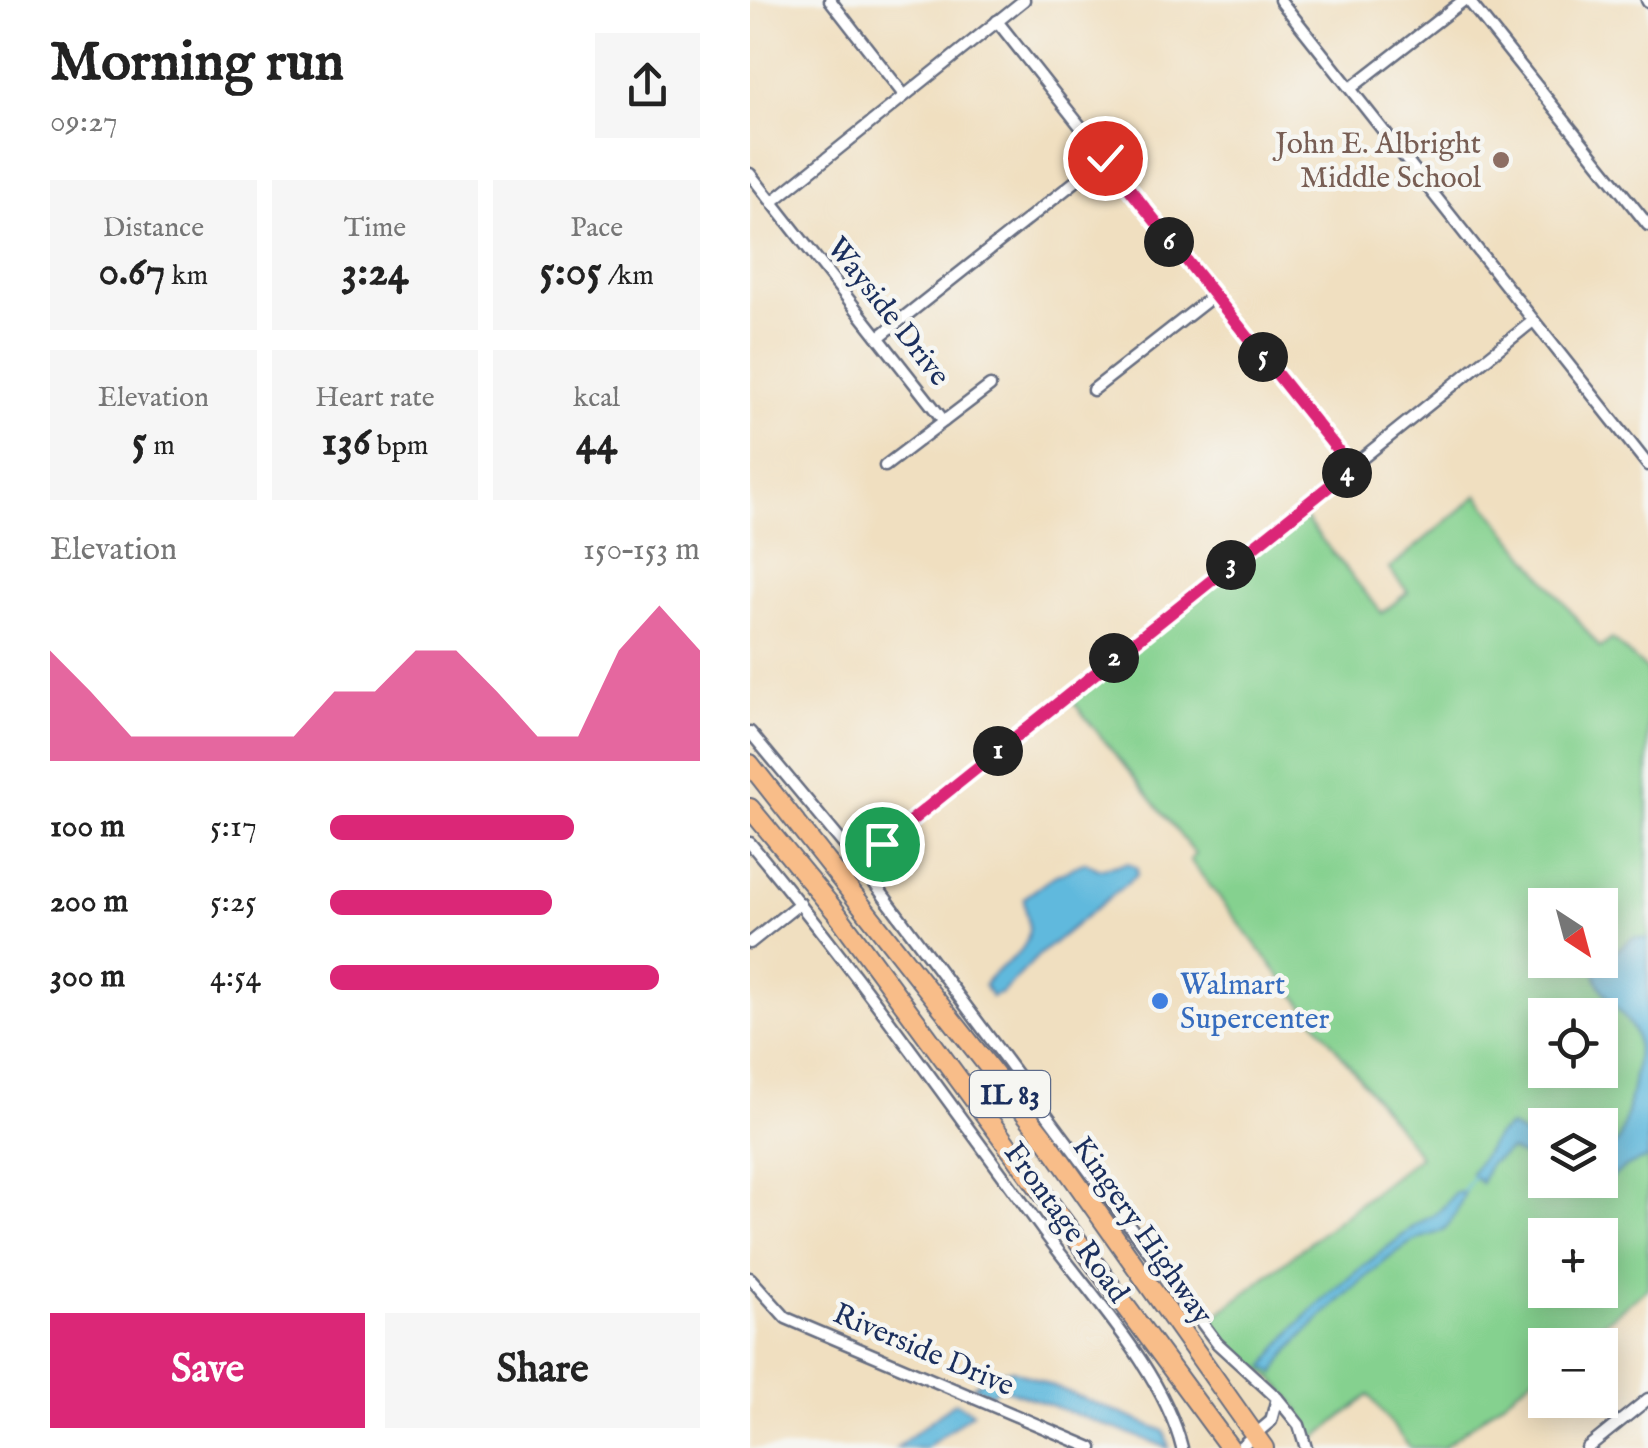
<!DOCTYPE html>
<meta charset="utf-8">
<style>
body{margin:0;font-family:"IM FELL English",serif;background:#f6f6f6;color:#222;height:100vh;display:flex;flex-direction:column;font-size:38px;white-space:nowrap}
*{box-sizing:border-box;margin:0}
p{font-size:32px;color:#767676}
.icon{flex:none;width:55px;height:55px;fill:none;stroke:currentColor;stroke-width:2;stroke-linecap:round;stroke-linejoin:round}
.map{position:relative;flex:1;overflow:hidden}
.panel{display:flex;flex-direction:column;background:#fff;width:750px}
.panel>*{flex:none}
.needle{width:65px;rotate:144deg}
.controls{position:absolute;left:778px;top:888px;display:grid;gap:20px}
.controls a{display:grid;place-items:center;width:90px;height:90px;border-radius:0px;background:#fff;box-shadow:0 5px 25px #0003;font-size:50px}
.pin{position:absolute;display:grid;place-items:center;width:85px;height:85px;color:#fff;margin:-42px;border:5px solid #fff;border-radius:50%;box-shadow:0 2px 10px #0007}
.km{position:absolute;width:50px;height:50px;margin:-25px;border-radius:50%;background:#222;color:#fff;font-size:28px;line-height:50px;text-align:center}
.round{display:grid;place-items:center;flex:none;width:105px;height:105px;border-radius:0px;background:#f6f6f6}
.summary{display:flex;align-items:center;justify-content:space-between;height:170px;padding:0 50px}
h1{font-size:55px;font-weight:800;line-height:75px}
.metrics{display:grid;grid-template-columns:repeat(3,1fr);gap:15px;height:170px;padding:10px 50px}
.metrics div{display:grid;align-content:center;border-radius:0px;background:#f6f6f6;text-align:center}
.metrics b{font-size:42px;font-weight:800}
.metrics small{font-size:28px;font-weight:400}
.metrics p{font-size:28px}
.chart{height:280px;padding:20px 50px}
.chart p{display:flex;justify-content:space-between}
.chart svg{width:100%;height:180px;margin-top:10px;fill:#db2777;opacity:.7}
.action{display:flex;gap:20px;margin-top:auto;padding:20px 50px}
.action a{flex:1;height:115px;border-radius:0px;background:#db2777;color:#fff;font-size:40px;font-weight:800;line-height:115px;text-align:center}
.action a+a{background:#f6f6f6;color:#222}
ul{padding:0 50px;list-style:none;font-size:32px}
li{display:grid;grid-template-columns:160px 120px 1fr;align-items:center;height:75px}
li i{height:25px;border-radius:12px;background:#db2777}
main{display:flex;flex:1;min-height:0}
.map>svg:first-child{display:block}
</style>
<main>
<section class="panel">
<div class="summary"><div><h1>Morning run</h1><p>09:27</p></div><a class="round"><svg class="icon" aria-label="share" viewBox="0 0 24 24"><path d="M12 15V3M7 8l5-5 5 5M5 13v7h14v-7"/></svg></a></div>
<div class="metrics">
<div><p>Distance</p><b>0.67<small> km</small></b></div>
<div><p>Time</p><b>3:24</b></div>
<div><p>Pace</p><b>5:05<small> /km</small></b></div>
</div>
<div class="metrics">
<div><p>Elevation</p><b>5<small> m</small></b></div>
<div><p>Heart rate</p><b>136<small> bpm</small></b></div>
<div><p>kcal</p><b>44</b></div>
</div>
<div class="chart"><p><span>Elevation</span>150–153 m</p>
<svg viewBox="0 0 160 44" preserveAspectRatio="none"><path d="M0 44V17L10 27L20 38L30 38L40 38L50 38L60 38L70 27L80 27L90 17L100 17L110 27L120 38L130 38L140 17L150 6L160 17V44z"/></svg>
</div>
<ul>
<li><b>100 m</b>5:17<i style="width:66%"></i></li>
<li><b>200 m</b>5:25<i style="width:60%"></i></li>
<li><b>300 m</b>4:54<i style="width:89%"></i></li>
</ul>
<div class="action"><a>Save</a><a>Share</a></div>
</section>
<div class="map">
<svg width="898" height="1448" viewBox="0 0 898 1448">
<rect width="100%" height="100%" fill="#f6f6f2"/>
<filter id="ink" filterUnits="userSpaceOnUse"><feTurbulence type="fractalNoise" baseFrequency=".01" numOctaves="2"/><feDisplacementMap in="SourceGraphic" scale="20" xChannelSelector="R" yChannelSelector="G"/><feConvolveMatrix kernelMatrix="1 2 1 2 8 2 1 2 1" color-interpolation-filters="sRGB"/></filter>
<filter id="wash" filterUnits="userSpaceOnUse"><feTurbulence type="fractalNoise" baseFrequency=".0048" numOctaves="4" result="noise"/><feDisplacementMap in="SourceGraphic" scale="40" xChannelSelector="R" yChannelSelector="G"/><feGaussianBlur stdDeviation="2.25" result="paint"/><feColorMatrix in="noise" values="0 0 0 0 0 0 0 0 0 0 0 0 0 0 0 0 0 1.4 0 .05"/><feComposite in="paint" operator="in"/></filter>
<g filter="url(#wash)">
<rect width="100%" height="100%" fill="#f0dfc0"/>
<path fill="#85d18f" stroke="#508076" stroke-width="2.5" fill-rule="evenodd" d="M728 495 850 648 862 639 898 671V1288L825 1345H795V1368L693 1448H660L619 1395 563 1440C557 1419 539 1395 523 1379 505 1362 464 1346 463 1318L670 1156 440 860 445 854 320 698 551 514 632 613 658 592 639 569ZM795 905H850V960H795ZM795 1015H850V1070H795ZM795 1125H850V1180H795ZM795 1235H850V1290H795Z"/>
<g fill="#60b9dd" stroke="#3e749e" stroke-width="2.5">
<path d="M335 862 348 869 378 863 387 868V875L290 954 252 993 241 997 234 985C247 964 277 958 279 930 279 919 274 909 274 898L304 876Z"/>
<path d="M884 937 898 939V1159C867 1163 854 1193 830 1195L810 1180H850V1157L868 1142C876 1124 892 1051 885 1034 873 1008 849 997 844 968Z"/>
<polygon points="760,1126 795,1151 795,1166 760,1150 739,1164 731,1183 721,1173 747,1135"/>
<path d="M715 1192C709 1205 704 1223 691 1231 683 1236 671 1236 662 1242 635 1257 532 1347 525 1374L515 1367C548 1313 608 1271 657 1232 679 1213 685 1222 704 1193Z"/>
<polygon points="263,1370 414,1431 419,1448 250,1387 241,1394 223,1386 246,1371"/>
<polygon points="205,1402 223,1412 176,1448 146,1448"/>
</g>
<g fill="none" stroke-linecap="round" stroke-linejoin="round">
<polyline stroke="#60b9dd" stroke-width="2.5" points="713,1192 725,1174"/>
</g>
</g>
<g filter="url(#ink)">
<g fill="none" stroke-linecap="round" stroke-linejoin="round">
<defs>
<g id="street">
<polyline points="80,0 154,95"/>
<polyline points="530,0 898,465"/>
<polyline points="718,0 898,225"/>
<polyline points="897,0 898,2"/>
<polyline points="247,21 601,468"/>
<polyline points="601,88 714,0"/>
<polyline points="0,174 194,421 135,466"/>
<polyline points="22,202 274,0"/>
<polyline points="129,337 355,158"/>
<polyline points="343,390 463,296"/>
<polyline points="194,421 240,386"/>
<polyline points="0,732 110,864 467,1343 527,1398 521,1421 489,1448"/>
<path d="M0 843C104 968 198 1101 294 1232 341 1296 413 1371 432 1448"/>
<polyline points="132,844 783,321"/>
<polyline points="0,943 50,903"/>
<polyline points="0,1278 36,1318 342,1448"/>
<polyline points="527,1398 549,1425 556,1448"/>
<polyline points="837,1448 898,1399"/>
</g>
<g id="highway">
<polyline points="0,764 297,1141 514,1448"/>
<polyline points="0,808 85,911 480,1448"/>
</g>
</defs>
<use href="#street" stroke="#666d80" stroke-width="15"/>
<use href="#highway" stroke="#666d80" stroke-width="22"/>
<use href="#street" stroke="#fff" stroke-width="10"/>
<use href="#highway" stroke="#f8bd89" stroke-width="18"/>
</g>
</g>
<g fill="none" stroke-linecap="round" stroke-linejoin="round" filter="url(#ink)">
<defs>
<polyline id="route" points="132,844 602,468 355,158"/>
</defs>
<use href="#route" stroke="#fff" stroke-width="20"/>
<use href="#route" stroke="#db2777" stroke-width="12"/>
</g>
<circle fill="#8d6e63" stroke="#f6f6f2" stroke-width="4" cx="751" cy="160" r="10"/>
<circle fill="#3f7fe0" stroke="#f6f6f2" stroke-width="4" cx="410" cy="1001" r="10"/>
<g text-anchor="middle" stroke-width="9" stroke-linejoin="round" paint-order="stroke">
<rect fill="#f6f6f2" stroke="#5d6b8a" stroke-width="2.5" x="220" y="1071" width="80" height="46" rx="8"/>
<g font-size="28" font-weight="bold" fill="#1b2f5e">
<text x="260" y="1104">IL 83</text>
</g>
<g font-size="30" fill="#785e54" stroke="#f6f6f2" text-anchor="end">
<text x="731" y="153">John E. Albright<tspan x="731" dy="34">Middle School</tspan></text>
</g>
<g font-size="30" fill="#1b2f5e" stroke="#f6f6f2">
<text transform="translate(139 311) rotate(52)" y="10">Wayside Drive</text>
<text transform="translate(317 1222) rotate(54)" y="10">Frontage Road</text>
<text transform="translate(393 1230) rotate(55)" y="10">Kingery Highway</text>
<text transform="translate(174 1349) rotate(23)" y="10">Riverside Drive</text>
</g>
<g font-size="30" fill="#366cbe" stroke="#f6f6f2" text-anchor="start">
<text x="430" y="994">Walmart<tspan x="430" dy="34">Supercenter</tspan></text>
</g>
</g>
</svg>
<div class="controls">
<a><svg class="needle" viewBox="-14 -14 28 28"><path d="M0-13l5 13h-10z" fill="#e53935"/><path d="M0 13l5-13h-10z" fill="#767676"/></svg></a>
<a><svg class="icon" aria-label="locate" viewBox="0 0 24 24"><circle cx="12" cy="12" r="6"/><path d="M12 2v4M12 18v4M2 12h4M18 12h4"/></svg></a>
<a><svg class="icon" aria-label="layers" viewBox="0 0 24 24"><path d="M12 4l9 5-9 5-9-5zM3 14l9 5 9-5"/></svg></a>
<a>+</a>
<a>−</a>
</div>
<div class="pin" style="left:132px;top:844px;background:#1e9e55"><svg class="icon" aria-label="arrive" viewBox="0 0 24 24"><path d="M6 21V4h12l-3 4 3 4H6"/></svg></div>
<div class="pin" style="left:355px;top:158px;background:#d93025"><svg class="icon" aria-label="check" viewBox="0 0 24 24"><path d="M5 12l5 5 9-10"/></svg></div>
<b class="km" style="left:248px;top:751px">1</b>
<b class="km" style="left:364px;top:658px">2</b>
<b class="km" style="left:481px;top:565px">3</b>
<b class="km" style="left:597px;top:473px">4</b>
<b class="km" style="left:513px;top:357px">5</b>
<b class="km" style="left:419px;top:242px">6</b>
</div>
</main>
